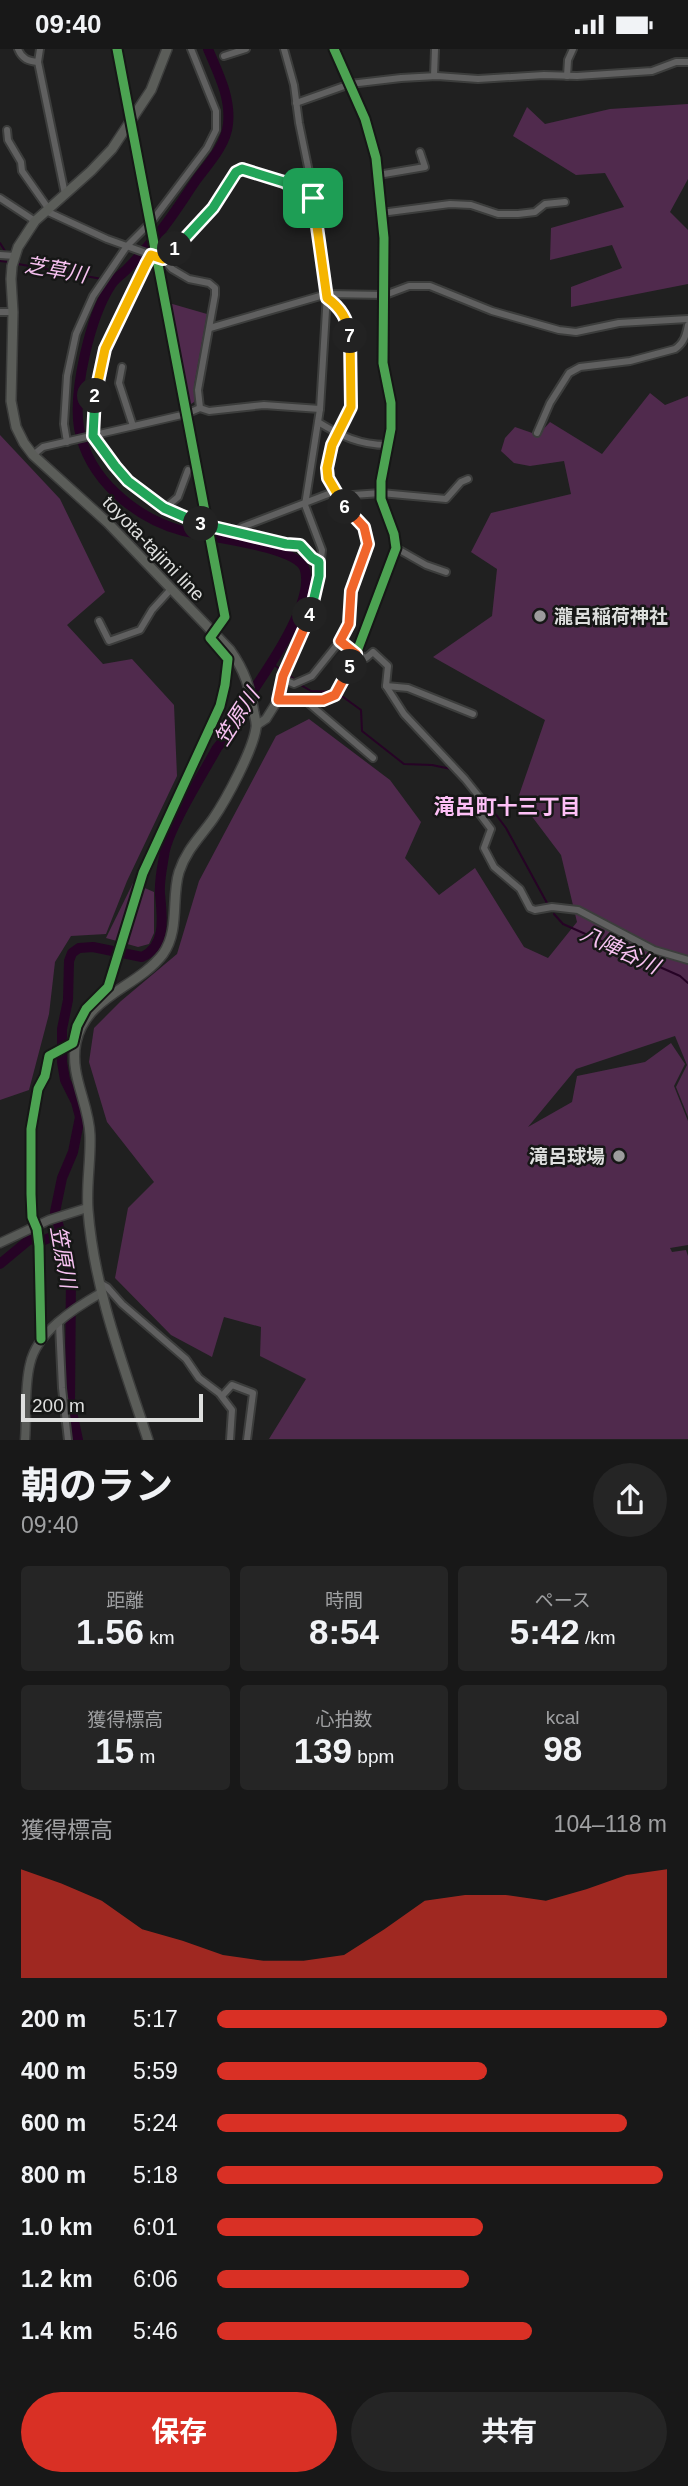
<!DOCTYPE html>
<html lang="ja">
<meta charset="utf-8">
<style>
body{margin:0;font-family:Arial,"Noto Sans JP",sans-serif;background:#252525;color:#f1f3f6;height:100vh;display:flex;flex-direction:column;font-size:26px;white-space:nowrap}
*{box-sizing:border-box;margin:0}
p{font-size:23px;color:#9fa0a2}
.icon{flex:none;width:38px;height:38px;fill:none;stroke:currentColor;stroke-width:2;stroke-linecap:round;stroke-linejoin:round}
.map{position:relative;height:1391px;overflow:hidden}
.panel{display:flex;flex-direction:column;background:#181818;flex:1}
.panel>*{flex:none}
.scale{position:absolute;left:21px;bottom:18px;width:182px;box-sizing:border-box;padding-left:7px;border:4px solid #dedfde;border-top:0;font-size:19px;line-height:24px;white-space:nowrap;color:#dedfde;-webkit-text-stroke:5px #161716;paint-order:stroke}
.pin{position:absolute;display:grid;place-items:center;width:60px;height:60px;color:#fff;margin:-30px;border-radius:14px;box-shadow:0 4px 10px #0006}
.km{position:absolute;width:35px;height:35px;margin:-18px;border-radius:50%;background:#222;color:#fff;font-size:19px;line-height:35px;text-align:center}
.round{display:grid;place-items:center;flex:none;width:74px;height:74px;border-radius:37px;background:#252525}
.head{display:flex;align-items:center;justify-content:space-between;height:119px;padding:0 21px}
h1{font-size:38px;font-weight:700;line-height:52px}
.figures{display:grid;grid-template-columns:repeat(3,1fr);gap:10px;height:119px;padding:7px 21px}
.figures div{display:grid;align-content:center;border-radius:7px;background:#252525;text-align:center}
.figures b{font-size:35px;font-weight:700}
.figures small{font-size:19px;font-weight:400}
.figures p{font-size:19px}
.chart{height:196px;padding:14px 21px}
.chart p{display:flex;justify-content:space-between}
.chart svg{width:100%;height:126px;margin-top:7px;fill:#d93025;opacity:.7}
.action{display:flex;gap:14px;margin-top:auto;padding:14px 21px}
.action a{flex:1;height:80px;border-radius:42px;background:#d93025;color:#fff;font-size:28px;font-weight:700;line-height:80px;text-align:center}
.action a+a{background:#252525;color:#f1f3f6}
ul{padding:0 21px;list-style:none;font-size:23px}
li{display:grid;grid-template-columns:112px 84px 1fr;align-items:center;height:52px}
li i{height:18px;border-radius:9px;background:#d93025}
.status{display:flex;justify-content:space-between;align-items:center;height:49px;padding:0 35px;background:#181818;direction:ltr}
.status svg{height:19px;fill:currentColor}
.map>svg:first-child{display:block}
</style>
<div class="status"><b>09:40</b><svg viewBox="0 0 49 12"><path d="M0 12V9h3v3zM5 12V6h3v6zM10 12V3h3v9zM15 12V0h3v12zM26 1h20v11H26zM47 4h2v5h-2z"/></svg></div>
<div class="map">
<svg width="688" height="1391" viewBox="0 0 688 1391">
<rect width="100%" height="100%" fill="#202020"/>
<g fill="#502a4d">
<polygon points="688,55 688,130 670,163 688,181 688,235 571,258 571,238 622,219 612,196 550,211 551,179 624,158 605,124 576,126 513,87 527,58 545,75 610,60"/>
<polygon points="169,254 207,265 194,337 194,353 188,357"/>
<polygon points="650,344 665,356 688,347 688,1068 676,1038 687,1016 675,987 576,1020 528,1078 572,1053 577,1027 645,1013 671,994 685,1015 674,1037 688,1072 688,1196 670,1199 672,1203 686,1201 688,1207 688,1390 269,1390 306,1330 260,1307 261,1278 224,1268 212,1308 171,1286 115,1229 128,1159 154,1133 107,1073 89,1013 94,979 121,952 177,905 199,832 276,687 309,670 390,731 421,773 405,809 439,846 475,819 524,898 548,909 577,873 561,806 518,749 545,671 433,608 492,567 497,520 471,503 491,464 571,445 564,412 530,417 514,414 501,402 505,389 515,378 538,386 550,373 602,405"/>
<polygon points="0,386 60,450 105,543 67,576 103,615 132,610 174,656 177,727 127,832 106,885 71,887 55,913 49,965 29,1041 0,1051"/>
<polygon points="133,834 154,843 154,884 149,895 138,898 106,889"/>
</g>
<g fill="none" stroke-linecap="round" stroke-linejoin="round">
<g stroke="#260325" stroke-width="2">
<polyline points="0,194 5,202"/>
<polyline points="0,212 9,213"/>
<polyline points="18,215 102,230"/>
<polyline points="273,615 281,621"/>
<polyline points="286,624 295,631"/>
<polyline points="299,635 311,642 334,643"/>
<polyline points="339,645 361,661 362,682 404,715 432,716 451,720"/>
<polyline points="467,727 506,779 547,854"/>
<polyline points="554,865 563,875 680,927 688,934"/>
</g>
<g stroke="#260325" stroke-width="10">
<polyline points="0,1215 30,1190 42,1192 61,1184"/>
<path d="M78 1391 70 1353 71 1224 55 1163 62 1129 73 1103 80 1068 76 1053 65 1031 62 1013V980L68 951 69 912 72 904 79 899 93 898 142 908C167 897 162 867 160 845 159 833 162 819 164 807 166 783 204 723 217 699L225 689 227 680C248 647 316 561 305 521 299 497 206 488 183 482 135 469 88 430 79 379 73 342 90 268 111 236 115 229 124 224 129 218 138 209 146 199 154 190 170 172 183 150 197 130 209 114 226 96 228 75 231 48 218 24 208 0"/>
</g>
<defs>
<g id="street">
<path d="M18 0C22 10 28 12 38 13"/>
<polyline points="40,0 38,13 65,145"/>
<path d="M284 0 294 36 299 74 309 123 327 245 320 360 305 456 322 501 319 527 309 570 283 627 278 651C295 651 316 656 332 648 348 639 386 523 396 499L394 485 381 450V432L391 380V354L383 314 384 189 376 109 365 70 334 0"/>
<polyline points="224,7 246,0"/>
<polyline points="434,27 435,0"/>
<polyline points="567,27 568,11 573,0"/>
<polyline points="296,54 350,35 401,29 437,27 478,30 544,26 577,27 652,22 676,13 688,13"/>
<polyline points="7,81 8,91 21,113 22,122 48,159"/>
<polyline points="378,126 425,118 420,103"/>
<polyline points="0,149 35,172"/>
<polyline points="46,162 107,190 163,210 172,220 189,230 209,234 215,239 215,246 198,341 200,359"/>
<polyline points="381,164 450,155 471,156 498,165 518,165 535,163 545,155 565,153"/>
<polyline points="0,206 15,207"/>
<polyline points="151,206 114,278 105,300 96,341 93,387 128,432 165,459 189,471 236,483 242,478 336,442"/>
<polyline points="163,210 213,159 236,123 241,120 284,133 313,149"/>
<polyline points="0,263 13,263"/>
<polyline points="210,279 327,245 385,246 409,237 430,237 492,262 559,281 576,283 619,274 688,270"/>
<polyline points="122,318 119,334 133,377"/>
<path d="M318 373C341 387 360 396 387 396"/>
<path d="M537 384 550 354 569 324 580 318 630 312 675 300C684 294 686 286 688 276"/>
<polyline points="67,393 64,375 67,327 76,285 93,247 127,197 152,172 207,99 216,81 216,62 191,0"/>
<polyline points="33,406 43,398 186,365 200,359 209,362 264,356 320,360"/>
<polyline points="339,447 381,444 446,450 461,433 468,430"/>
<polyline points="165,459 178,448 188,421"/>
<polyline points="236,483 286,495 300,496 312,509 319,513"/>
<polyline points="396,499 426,516 446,523"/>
<polyline points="99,572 109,592 140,581 152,561 171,540"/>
<polyline points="340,592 356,605 366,609 373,603 388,617 386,637 404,665 465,730 481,750 479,764 491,780 484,799 494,818 520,840 530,859 535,861 552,858 578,861 654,901 688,911"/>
<polyline points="282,630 294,635 312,627 340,592 350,575 351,542 368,495 364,478 346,461 329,429 329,407 332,396 351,358 352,341 349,280 341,263 327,249"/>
<polyline points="386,637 408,639 473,665"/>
<polyline points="306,652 373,709"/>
<polyline points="100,1234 107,1238 122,1255 186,1310 199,1329 219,1344 232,1361 230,1391"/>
<polyline points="59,1275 62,1339 68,1391"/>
<polyline points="222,1347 232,1336 253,1344 247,1391"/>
</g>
<g id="secondary">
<polyline points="257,676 266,670 278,651"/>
<polyline points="0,1194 49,1171 87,1159"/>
<path d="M25 1391C27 1366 24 1339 30 1315 37 1283 73 1260 101 1244"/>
</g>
<path id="primary" d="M148 1391C123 1315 94 1240 88 1161 86 1136 91 1111 90 1086 89 1054 69 1026 76 993 86 947 137 939 163 905 180 881 171 849 179 823 186 801 201 787 213 770 226 751 253 701 256 679 257 674 255 669 254 664 250 639 245 622 230 601L108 474 33 406 24 394 16 378 11 352 13 263 11 230 12 217 18 198 35 172 91 122 112 100 151 41 167 0"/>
</defs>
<use href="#street" stroke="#3c3d3c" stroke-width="10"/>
<use href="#secondary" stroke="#3c3d3c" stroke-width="11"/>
<use href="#primary" stroke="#3c3d3c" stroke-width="12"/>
<use href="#street" stroke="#606060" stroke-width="6"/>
<use href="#secondary" stroke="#585a57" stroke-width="8"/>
<use href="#primary" stroke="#5b5d59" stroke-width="9"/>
<defs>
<g id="cycleway">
<polyline points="278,651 323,651 335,646 356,605 396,499 394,485 381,450 381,432 391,380 391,354 383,314 384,189 376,109 365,70 334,0"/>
<polyline points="41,1290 39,1197 37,1180 32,1168 31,1145 31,1080 38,1040 45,1027 49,1007 73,994 77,977 86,960 108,938 143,824 220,657 225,636 228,610 210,589 225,568 117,0"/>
</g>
</defs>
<use href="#cycleway" stroke="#161716" stroke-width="13"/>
<use href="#cycleway" stroke="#4ca352" stroke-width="9"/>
</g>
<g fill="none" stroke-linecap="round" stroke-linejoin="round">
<defs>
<polyline id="split-1" points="175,200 213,159 236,123 242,120 284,133 313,149"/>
<polyline id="split-2" points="95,347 105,300 146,215 151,206 163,210 175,200"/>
<polyline id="split-3" points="95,347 93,387 115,417 128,432 164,459 201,475"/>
<polyline id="split-4" points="201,475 286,495 300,496 312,509 319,513 319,527 310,566"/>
<polyline id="split-5" points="310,566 283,627 278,651 323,651 335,646 350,618"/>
<polyline id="split-6" points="345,458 364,478 368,495 351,542 349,575 340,592 356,605 350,618"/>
<polyline id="split-7" points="345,458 328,429 327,419 332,396 351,358 350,287"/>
<path id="split-8" d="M313 149 327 249C340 258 348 271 350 287"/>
</defs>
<use href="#split-1" stroke="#fff" stroke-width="14"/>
<use href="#split-2" stroke="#fff" stroke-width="14"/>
<use href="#split-3" stroke="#fff" stroke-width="14"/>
<use href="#split-4" stroke="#fff" stroke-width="14"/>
<use href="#split-5" stroke="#fff" stroke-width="14"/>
<use href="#split-6" stroke="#fff" stroke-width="14"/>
<use href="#split-7" stroke="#fff" stroke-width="14"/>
<use href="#split-8" stroke="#fff" stroke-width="14"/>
<use href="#split-1" stroke="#22a559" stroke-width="9"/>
<use href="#split-2" stroke="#f5b400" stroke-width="9"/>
<use href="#split-3" stroke="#22a559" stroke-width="9"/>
<use href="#split-4" stroke="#22a559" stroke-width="9"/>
<use href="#split-5" stroke="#f0652b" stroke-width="9"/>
<use href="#split-6" stroke="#f0652b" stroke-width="9"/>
<use href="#split-7" stroke="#f5b400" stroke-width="9"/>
<use href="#split-8" stroke="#f5b400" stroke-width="9"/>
</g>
<g fill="#9c9c9c" stroke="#161716" stroke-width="2.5">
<circle cx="540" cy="567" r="7"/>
<circle cx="619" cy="1107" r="7"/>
</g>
<g text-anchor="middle" stroke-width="5" stroke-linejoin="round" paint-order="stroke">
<g font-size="19" fill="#dedfde" stroke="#161716">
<text transform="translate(154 499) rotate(46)" y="7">toyota-tajimi line</text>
</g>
<g font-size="19" font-weight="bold" fill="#dedfde" stroke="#161716" text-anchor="start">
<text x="554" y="574">瀧呂稲荷神社</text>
<text x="605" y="1114" text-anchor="end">滝呂球場</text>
</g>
<g font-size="21" font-style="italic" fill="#f8c2f2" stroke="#161716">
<text transform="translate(56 221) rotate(10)" y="7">芝草川</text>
<text transform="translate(237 668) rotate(-57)" y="7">笠原川</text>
<text transform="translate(620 901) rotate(25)" y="7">八陣谷川</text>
<text transform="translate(63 1208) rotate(80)" y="7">笠原川</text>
</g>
<g font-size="21" font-weight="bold" fill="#fec0f7" stroke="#161716">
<text x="507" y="765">滝呂町十三丁目</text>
</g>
</g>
</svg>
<div class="scale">200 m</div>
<div class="pin" style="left:313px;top:149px;background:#1e9e55"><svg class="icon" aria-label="arrive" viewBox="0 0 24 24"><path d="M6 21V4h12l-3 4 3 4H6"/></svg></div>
<b class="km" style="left:175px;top:200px">1</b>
<b class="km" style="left:95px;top:347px">2</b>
<b class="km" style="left:201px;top:475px">3</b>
<b class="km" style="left:310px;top:566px">4</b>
<b class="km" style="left:350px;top:618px">5</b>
<b class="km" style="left:345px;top:458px">6</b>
<b class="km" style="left:350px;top:287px">7</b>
</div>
<section class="panel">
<div class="head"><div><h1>朝のラン</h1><p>09:40</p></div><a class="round"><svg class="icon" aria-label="share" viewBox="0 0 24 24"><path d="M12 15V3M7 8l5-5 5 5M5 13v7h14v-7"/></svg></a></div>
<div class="figures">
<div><p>距離</p><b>1.56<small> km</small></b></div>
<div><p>時間</p><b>8:54</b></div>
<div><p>ペース</p><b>5:42<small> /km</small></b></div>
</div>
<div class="figures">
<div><p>獲得標高</p><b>15<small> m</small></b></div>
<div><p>心拍数</p><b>139<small> bpm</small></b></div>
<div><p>kcal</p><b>98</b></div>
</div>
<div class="chart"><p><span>獲得標高</span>104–118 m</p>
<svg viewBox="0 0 160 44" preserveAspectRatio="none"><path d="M0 44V6L10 11L20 17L30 27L40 31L50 36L60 38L70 38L80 36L90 27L100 17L110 15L120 15L130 17L140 13L150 8L160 6V44z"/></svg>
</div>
<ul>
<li><b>200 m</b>5:17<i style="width:100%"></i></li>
<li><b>400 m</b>5:59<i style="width:60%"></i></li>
<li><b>600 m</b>5:24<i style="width:91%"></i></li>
<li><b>800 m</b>5:18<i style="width:99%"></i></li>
<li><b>1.0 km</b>6:01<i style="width:59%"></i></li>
<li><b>1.2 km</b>6:06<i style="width:56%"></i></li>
<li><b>1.4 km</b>5:46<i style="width:70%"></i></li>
</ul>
<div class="action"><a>保存</a><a>共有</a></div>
</section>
